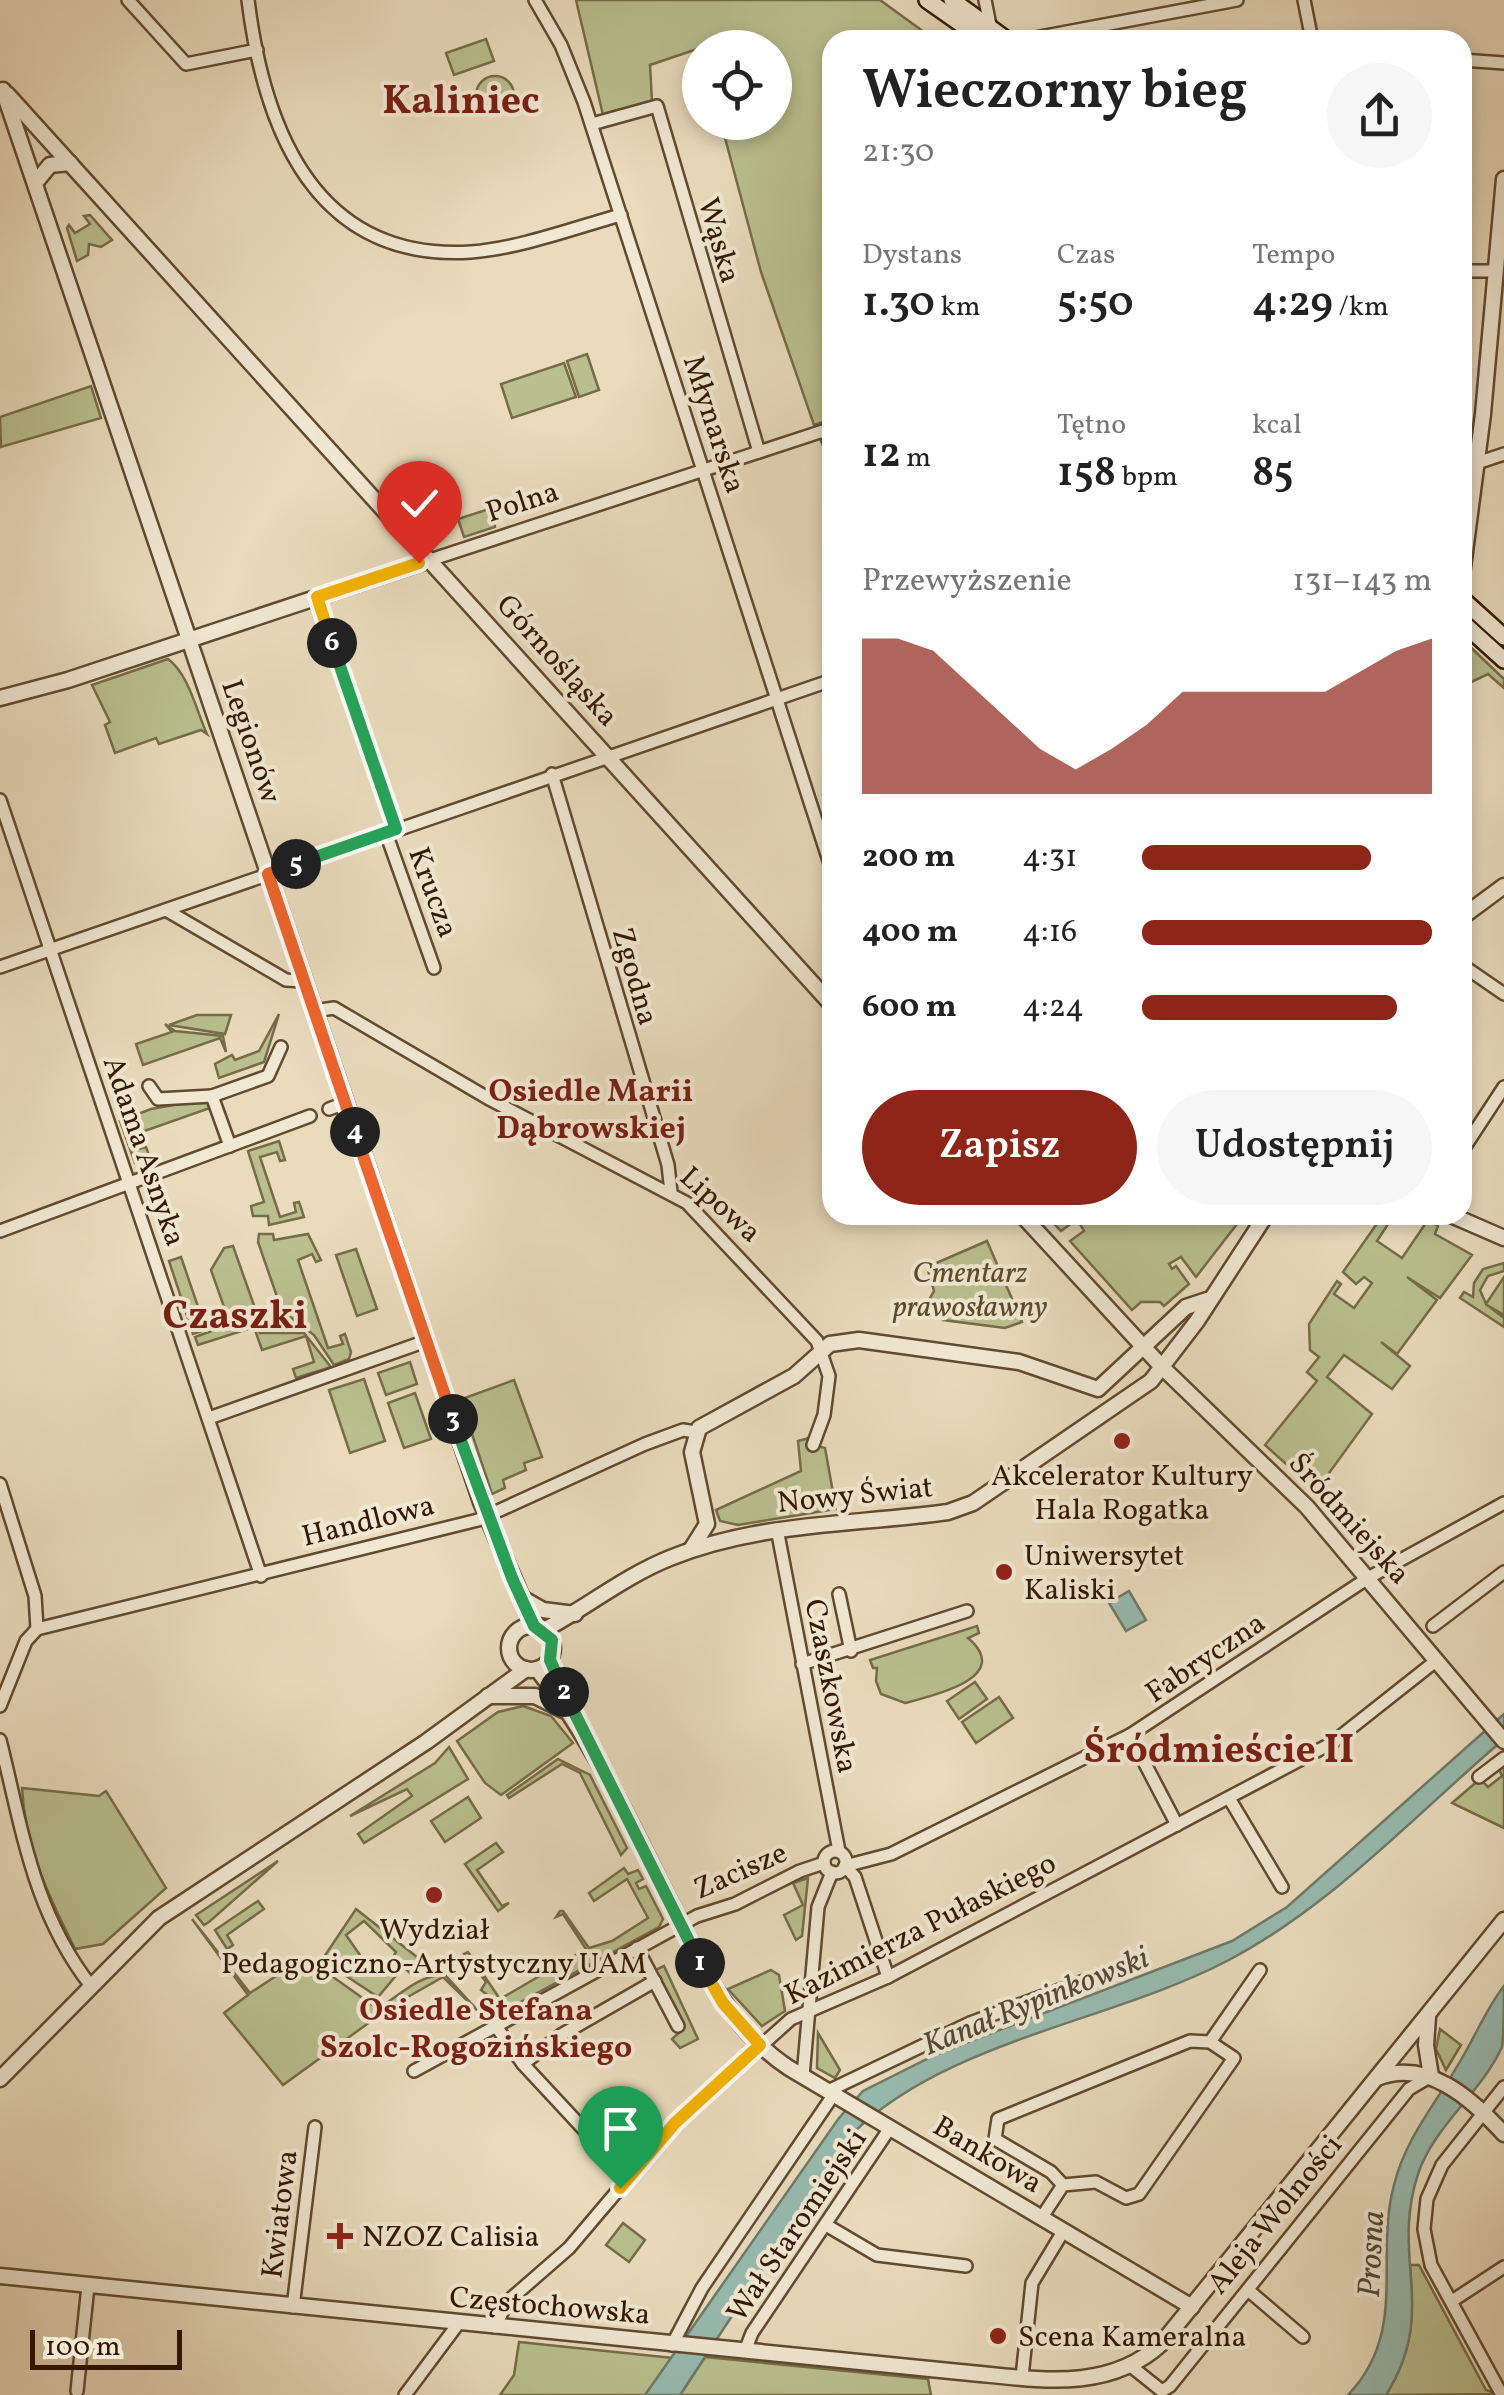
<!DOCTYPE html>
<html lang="pl">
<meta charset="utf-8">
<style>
body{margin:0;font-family:Vollkorn,serif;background:#f6f6f6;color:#222;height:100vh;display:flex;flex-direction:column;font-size:38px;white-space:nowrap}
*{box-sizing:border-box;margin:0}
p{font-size:32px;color:#767676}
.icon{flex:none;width:55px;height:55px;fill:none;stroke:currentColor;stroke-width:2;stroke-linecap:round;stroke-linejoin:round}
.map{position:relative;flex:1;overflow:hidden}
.drawer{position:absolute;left:822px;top:30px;width:650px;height:1195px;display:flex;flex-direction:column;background:#fff;border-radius:30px;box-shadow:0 5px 15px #0003}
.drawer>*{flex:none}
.fabs{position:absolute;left:682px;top:30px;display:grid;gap:20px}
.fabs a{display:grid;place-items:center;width:110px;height:110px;border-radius:50%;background:#fff;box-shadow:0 5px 15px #0003;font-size:50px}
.scale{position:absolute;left:30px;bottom:25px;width:152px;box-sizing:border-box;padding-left:10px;border:5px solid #331901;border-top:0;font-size:28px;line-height:35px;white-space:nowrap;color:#331901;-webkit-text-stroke:8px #f1e8d3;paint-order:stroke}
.pin{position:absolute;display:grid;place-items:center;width:85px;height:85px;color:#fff;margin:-102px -42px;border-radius:50% 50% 50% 0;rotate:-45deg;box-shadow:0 0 10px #0007}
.pin .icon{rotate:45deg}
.km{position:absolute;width:50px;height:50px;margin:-25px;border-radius:50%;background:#222;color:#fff;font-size:28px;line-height:50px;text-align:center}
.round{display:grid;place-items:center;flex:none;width:105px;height:105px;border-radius:52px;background:#f6f6f6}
.overview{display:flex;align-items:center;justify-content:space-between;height:170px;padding:0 40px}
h1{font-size:55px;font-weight:600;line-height:75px}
.metrics{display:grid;grid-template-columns:repeat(3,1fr);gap:15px;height:170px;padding:10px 40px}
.metrics div{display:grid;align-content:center}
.metrics b{font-size:42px;font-weight:600}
.metrics small{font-size:28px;font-weight:400}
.metrics p{font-size:28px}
.chart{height:280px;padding:20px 40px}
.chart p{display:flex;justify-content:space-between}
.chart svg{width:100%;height:180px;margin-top:10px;fill:#8f2418;opacity:.7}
.cta{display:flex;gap:20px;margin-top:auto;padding:20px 40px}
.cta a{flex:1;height:115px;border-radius:60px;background:#8f2418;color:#fff;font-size:40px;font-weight:600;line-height:115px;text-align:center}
.cta a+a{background:#f6f6f6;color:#222}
ul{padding:0 40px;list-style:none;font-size:32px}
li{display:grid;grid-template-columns:160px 120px 1fr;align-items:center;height:75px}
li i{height:25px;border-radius:12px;background:#8f2418}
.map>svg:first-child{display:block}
</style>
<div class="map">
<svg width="1504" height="2395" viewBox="0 0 1504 2395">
<rect width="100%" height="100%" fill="#e9dbbc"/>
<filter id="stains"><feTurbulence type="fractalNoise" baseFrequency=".002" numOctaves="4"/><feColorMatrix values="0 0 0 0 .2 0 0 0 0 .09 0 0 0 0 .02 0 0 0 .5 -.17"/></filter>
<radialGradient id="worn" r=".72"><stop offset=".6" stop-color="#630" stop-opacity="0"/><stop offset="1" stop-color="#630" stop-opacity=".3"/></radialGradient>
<g fill="#b9bf8e" stroke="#766c48" stroke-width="2.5">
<polygon points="576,0 880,0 935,40 832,40 832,419 814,425 761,272 721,123 775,122 775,48 700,48 650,65 652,101 603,115"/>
<polygon points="486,39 494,61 454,75 446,53"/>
<circle cx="495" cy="95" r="19"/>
<polygon points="90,215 112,240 101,247 89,244 88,255 77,261 67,228 69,225 75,233 90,224 84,216"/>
<polygon points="587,354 599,390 579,397 567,361"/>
<polygon points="564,363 576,397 512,418 501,384"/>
<polygon points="91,386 101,418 1,447 0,417"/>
<polygon points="492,508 495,527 464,537 458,519"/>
<polygon points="1465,642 1504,679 1504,688 1488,674 1463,686"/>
<path d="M168 659C189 674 197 713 207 734L201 730 159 744 156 738 115 753 105 725 110 722 92 685Z"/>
<polygon points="279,1014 264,1062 219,1078 215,1064 232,1055 235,1060 259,1051"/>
<polygon points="197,1015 231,1015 225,1034 169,1025"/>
<polygon points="165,1024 175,1031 223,1036 226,1052 220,1038 143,1065 136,1044 172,1032"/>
<polygon points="208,1099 210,1108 133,1135 138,1149 146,1147 150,1158 135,1163 120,1121 151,1109"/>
<polygon points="279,1141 285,1160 280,1161 277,1152 260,1157 280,1217 296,1212 294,1203 299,1202 304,1217 269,1225 268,1216 253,1216 251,1206 264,1202 248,1151"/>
<polygon points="1046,1215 1244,1215 1196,1277 1181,1257 1169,1264 1172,1269 1176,1266 1189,1284 1164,1306 1160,1302 1141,1302 1132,1310 1070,1241 1084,1231 1077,1219 1061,1231"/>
<polygon points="1383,1215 1394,1215 1377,1241 1402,1258 1428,1220 1438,1226 1435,1234 1472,1255 1440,1298 1407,1277 1437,1300 1397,1354 1381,1342 1410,1366 1392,1389 1344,1355 1327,1377 1372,1414 1316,1491 1265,1445 1317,1381 1307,1372 1319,1357 1310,1350 1309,1324 1337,1281 1341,1284 1334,1294 1354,1308 1372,1283 1364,1277 1356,1284 1343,1272"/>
<polygon points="259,1234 273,1234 274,1240 308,1234 321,1260 316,1262 312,1254 298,1260 328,1348 343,1344 340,1336 345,1334 351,1352 349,1359 334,1365 314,1335 282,1311 258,1242"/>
<polygon points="987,1241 1022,1322 1005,1328 943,1320 929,1300 934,1291 927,1267"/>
<polygon points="233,1246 262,1328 276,1326 262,1329 253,1322 229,1321 211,1270 224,1248"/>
<polygon points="356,1249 377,1309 357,1316 336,1255"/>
<polygon points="181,1257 206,1330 193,1334 169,1261"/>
<polygon points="1504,1263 1504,1271 1488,1276 1480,1290 1486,1304 1504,1277 1504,1315 1487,1305 1504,1318 1504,1327 1460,1298 1464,1292 1473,1297 1474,1283 1483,1269"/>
<polygon points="228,1325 252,1325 260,1333 304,1333 331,1367 296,1378 293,1369 314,1362 306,1336 262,1350 254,1327 198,1345 195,1337"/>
<polygon points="410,1362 417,1384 386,1395 378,1373"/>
<polygon points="364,1379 385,1441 350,1453 329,1390"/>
<polygon points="514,1380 542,1457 524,1463 526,1470 503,1480 505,1488 492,1494 463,1407 465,1398"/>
<polygon points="415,1393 431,1439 404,1448 388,1403"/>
<polygon points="809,1438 813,1445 825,1448 836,1509 738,1525 720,1521 716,1510 801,1471 798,1441"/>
<path d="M977 1626 979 1633 968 1638C1015 1678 931 1696 905 1703L881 1694 876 1681 877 1668H873L870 1660Z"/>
<polygon points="975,1682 987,1699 959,1719 947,1701"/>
<polygon points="999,1697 1013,1718 976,1743 962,1722"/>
<polygon points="523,1706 551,1716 573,1743 501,1795 485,1783 457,1741 498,1712"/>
<polygon points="449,1747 468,1779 364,1843 358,1834 412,1796 407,1789 350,1816 435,1763"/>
<polygon points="558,1759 590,1775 627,1848 621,1855 580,1773 562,1764 509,1798 507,1795"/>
<polygon points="1498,1767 1504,1767 1504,1828 1452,1803 1480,1779 1488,1787 1502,1776"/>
<path d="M22 1788 99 1796 106 1791 166 1888 103 1944 75 1949C49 1897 25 1848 22 1788Z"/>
<polygon points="468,1797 481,1818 445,1842 431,1821"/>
<polygon points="496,1843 503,1852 477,1870 502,1906 509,1903 498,1911 465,1864"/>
<polygon points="278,1861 209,1922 204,1925 196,1915"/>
<polygon points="624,1868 628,1874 638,1870 643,1879 636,1883 639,1889 646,1886 663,1919 659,1927 506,2010 481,1990 486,1982 464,1954 468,1952 500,1999 586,1949 563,1914 556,1917 560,1911 563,1911 589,1948 612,1941 648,1918 627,1879 594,1901 589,1893"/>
<polygon points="808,1878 802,1936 796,1940 784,1915 803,1905 793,1883"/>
<polygon points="258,1901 264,1909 227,1935 233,1945 227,1949 215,1930"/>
<polygon points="356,1909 427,1965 412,1975 393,1957 396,1952 364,1921 346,1935 371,1971 387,1960 399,1972 378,1997 322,1960"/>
<path d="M192 1919 250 1993 305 1957 378 2009C398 1996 422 1973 445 1975L480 2013 443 1977 392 2006 283 2085 224 2013 248 1995Z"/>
<polygon points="664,1966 698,2039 680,2048 672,2039 683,2029 653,1971"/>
<polygon points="771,1970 779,1975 785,2011 762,2026 728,1989"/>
<polygon points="1440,2029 1461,2045 1446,2070 1436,2049"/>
<polygon points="818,2033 840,2070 835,2078 817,2068"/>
<polygon points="623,2223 645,2240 629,2262 606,2245"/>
<path d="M1410 2265H1419L1486 2390 1498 2394 1386 2395C1414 2350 1414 2316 1410 2265Z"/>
<polygon points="519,2342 673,2358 645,2395 500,2395 514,2375"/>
<polygon points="705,2357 928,2379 931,2395 680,2395"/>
</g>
<g fill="#97bbb0" stroke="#6f7a6a" stroke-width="2.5">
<polygon points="1129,1591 1146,1620 1126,1631 1109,1603"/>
<path d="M1504 1714V1739C1415 1815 1331 1907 1227 1961 1110 2022 945 2041 851 2135L680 2395H645L839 2118 863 2091 937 2054 1232 1941 1287 1907Z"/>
<path d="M1504 1986C1504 2003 1504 2032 1502 2047 1481 2093 1434 2126 1418 2174 1390 2260 1439 2310 1386 2395H1348C1409 2331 1374 2259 1394 2185 1406 2136 1438 2101 1462 2058 1477 2033 1486 2009 1504 1986Z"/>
</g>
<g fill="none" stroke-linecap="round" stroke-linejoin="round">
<defs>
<g id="minor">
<polyline points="128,0 186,64 257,50"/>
<path d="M248 0C264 129 315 262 471 252 521 248 573 228 621 215"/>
<polyline points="535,0 561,45 584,102 832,870"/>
<polyline points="985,0 993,40"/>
<polyline points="1304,0 1312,40"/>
<polyline points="1024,40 1237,0"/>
<polyline points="1462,60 1504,63"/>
<polyline points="592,124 657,106 759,452"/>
<polyline points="1462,271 1496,271"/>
<polyline points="825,431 832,451"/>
<polyline points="1477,463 1504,454"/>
<polyline points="430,560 832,428"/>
<polyline points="317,597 396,829"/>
<polyline points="552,774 668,1165 671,1192"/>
<polyline points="0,800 261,1576"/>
<polyline points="386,833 434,968"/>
<polyline points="166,910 286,980 304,981"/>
<polyline points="1462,965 1504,994"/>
<polyline points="0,967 832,680"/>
<polyline points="314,1011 334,1008 491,1100 687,1203 817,1341 829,1376 824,1415 813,1445"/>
<polyline points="149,1086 158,1099 212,1096"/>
<polyline points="329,1109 345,1103"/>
<polyline points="230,1146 212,1096 268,1076 281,1047"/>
<polyline points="1462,1151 1504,1087"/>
<polyline points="0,1231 310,1116"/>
<polyline points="209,1418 426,1341"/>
<polyline points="0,1484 35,1596 37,1629"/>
<polyline points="777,1529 839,1851"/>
<polyline points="839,1594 851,1651"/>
<polyline points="1433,1626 1504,1572"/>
<polyline points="802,1664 967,1611"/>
<polyline points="0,1706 26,1641 37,1629 478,1520 645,1444 683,1430 696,1432"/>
<polyline points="1130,1735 1177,1825"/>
<path d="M0 1740C22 1828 33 1912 91 1986"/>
<polyline points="1479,1777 1504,1758"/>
<polyline points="1229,1798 1282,1887"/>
<circle cx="835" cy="1862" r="11"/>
<polyline points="845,1866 891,1854 1130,1735 1368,1578 1504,1503"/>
<polyline points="845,1866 855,1877 888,1977"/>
<polyline points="637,1948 678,2026"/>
<polyline points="495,2025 523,2064 629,2178"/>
<polyline points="1210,2042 1260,1970"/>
<polyline points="523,2064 561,2035 655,1981"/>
<polyline points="414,2071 697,1916 735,1904 800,1871 824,1863"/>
<polyline points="803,2076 818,1907 832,1872"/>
<polyline points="828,2091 970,2023 1084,1981"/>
<polyline points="1042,2217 1063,2185 1096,2182 1126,2198 1139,2194 1234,2058 1210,2042 1190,2041 998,2119 995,2139 1051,2172 1063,2185"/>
<polyline points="826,2225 877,2255 966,2266"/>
<polyline points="1248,2290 1303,2337"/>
<polyline points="1452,2301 1504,2267"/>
<polyline points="293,2307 315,2127"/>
<polyline points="495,2327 507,2302 569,2248 675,2123 791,2019 888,1977 1332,1743 1437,1660"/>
<polyline points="672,2345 702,2288 834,2094"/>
<polyline points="745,2351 752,2333 890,2128"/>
<polyline points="1132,2367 1162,2391 1170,2386 1409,2089 1431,2076"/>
<polyline points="1022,2377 1032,2283 1064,2230"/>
<polyline points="77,2391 88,2286"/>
<polyline points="405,2395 458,2324"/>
<polyline points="1502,2395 1431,2265 1424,2229 1427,2199 1442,2165 1504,2087"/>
</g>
<g id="tertiary">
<polyline points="3,90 481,1502 534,1626"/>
<polyline points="7,94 832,1005"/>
<polyline points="36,182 50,165 70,163"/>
<polyline points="1462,575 1483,414 1504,179"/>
<polyline points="0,698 68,680 430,560"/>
<polyline points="1462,917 1504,886"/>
<polyline points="1022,1215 1162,1367 1307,1507 1504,1741"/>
<polyline points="1451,1215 1504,1238"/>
<polyline points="692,1548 707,1524 692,1452 699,1428 794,1376 830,1344 859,1340 1019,1362 1098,1389 1186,1307 1207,1300"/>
<polyline points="522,1598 543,1610 575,1614"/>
<circle cx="531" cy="1648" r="22"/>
<path d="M544 1630C587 1607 625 1576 670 1558 759 1522 854 1525 948 1512L973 1503 1151 1381 1197 1321 1266 1215"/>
<polyline points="550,1659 568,1702"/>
<path d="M537 1669C590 1736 625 1812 663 1888 697 1955 724 2025 789 2068L1192 2307"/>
<polyline points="488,1696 535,1696 563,1710"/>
<polyline points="1428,2017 1426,2045 1431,2076"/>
<path d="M1377 2078C1427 2058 1472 2099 1504 2134"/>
<polyline points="0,2079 159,1918 426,1742 526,1669"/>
<path d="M0 2276 960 2372C1032 2378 1106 2395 1162 2343L1504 1920"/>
</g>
<g id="secondary">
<polyline points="927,0 984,40"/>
<polyline points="952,0 1007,40"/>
<polyline points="1462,599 1504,637"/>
<polyline points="1462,622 1504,660"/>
</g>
</defs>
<use href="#minor" stroke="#604a30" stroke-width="16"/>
<use href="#tertiary" stroke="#604a30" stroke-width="19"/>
<use href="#secondary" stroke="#331901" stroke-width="20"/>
<use href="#minor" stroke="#f1e8d3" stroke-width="11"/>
<use href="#tertiary" stroke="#f1e8d3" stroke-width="14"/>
<use href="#secondary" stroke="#f1e8d3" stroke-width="15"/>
</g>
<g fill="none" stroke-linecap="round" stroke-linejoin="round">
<defs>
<polyline id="split-1" points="620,2188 675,2123 760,2045 723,2003 700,1963"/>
<polyline id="split-2" points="564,1692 700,1963"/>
<polyline id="split-3" points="453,1419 512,1578 534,1626 552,1640 550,1660 564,1692"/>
<polyline id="split-4" points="355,1132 453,1419"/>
<polyline id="split-5" points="296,864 268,874 355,1132"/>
<polyline id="split-6" points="296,864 396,829 332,643"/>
<polyline id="split-7" points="332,643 317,597 419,563"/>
</defs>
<use href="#split-1" stroke="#fff" stroke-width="20"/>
<use href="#split-2" stroke="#fff" stroke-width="20"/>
<use href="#split-3" stroke="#fff" stroke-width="20"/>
<use href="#split-4" stroke="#fff" stroke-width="20"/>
<use href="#split-5" stroke="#fff" stroke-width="20"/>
<use href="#split-6" stroke="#fff" stroke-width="20"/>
<use href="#split-7" stroke="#fff" stroke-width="20"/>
<use href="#split-1" stroke="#f5b400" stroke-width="12"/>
<use href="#split-2" stroke="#22a559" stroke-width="12"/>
<use href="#split-3" stroke="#22a559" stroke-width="12"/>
<use href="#split-4" stroke="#f0652b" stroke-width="12"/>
<use href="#split-5" stroke="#f0652b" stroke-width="12"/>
<use href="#split-6" stroke="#22a559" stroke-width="12"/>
<use href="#split-7" stroke="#f5b400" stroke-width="12"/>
</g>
<g fill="#8f2418" stroke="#f1e8d3" stroke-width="4">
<circle cx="1122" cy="1441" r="10"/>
<circle cx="1004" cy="1572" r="10"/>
<circle cx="434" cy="1895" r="10"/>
<path d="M335 2221h10v10h10v10h-10v10h-10v-10h-10v-10h10z"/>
<circle cx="998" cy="2336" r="10"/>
</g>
<g text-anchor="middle" stroke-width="8" stroke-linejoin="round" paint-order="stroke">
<g font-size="30" fill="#331901" stroke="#f1e8d3">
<text transform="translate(720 240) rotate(74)" y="10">Wąska</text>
<text transform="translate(715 424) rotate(72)" y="10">Młynarska</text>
<text transform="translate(522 501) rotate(-18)" y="10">Polna</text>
<text transform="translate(558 660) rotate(48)" y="10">Górnośląska</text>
<text transform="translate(252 741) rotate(71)" y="10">Legionów</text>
<text transform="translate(434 892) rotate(70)" y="10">Krucza</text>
<text transform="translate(636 976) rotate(74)" y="10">Zgodna</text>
<text transform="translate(145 1151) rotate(71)" y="10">Adama Asnyka</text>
<text transform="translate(721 1204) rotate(42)" y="10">Lipowa</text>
<text transform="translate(855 1494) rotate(-6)" y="10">Nowy Świat</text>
<text transform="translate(1350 1518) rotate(48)" y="10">Śródmiejska</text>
<text transform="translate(368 1520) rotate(-14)" y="10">Handlowa</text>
<text transform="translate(1205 1657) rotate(-34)" y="10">Fabryczna</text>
<text transform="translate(832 1686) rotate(79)" y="10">Czaszkowska</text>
<text transform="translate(740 1870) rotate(-24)" y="10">Zacisze</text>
<text transform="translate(920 1928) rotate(-27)" y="10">Kazimierza Pułaskiego</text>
<text transform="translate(988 2154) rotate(31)" y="10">Bankowa</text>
<text transform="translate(279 2214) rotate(-83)" y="10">Kwiatowa</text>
<text transform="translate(1274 2214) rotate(-51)" y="10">Aleja Wolności</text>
<text transform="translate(796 2225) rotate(-56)" y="10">Wał Staromiejski</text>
<text transform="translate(550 2305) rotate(5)" y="10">Częstochowska</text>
</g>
<g font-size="30" font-style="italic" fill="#5b4b2b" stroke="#f1e8d3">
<text x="970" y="1282">Cmentarz<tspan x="970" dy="34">prawosławny</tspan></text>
</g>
<g font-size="30" fill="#331901" stroke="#f1e8d3" text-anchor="start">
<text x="1122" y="1485" text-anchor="middle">Akcelerator Kultury<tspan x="1122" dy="34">Hala Rogatka</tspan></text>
<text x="1024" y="1565">Uniwersytet<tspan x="1024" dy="34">Kaliski</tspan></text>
<text x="434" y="1939" text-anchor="middle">Wydział<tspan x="434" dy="34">Pedagogiczno-Artystyczny UAM</tspan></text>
<text x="362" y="2246">NZOZ Calisia</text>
<text x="1018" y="2346">Scena Kameralna</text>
</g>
<g font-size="32" font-weight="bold" fill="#7a1f14" stroke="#f1e8d3">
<text x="591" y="1101">Osiedle Marii<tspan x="591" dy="37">Dąbrowskiej</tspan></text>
<text x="476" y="2020">Osiedle Stefana<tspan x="476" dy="37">Szolc-Rogozińskiego</tspan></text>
</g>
<g font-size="32" font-style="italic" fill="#514a36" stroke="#f1e8d3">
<text transform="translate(1035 2000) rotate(-22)" y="11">Kanał Rypinkowski</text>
<text transform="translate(1370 2254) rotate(-87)" y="11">Prosna</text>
</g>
<g font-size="40" font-weight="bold" fill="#7a1f14" stroke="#f1e8d3">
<text x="461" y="113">Kaliniec</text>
<text x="235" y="1328">Czaszki</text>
<text x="1219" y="1762">Śródmieście II</text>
</g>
</g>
<rect width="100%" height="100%" filter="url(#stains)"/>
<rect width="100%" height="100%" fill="url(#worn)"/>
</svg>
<div class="fabs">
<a><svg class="icon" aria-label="locate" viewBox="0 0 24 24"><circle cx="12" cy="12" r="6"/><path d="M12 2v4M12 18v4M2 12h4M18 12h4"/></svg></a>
</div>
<div class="scale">100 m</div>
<div class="pin" style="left:620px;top:2188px;background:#1e9e55"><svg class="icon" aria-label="arrive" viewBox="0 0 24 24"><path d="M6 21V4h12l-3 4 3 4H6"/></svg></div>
<div class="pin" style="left:419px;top:563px;background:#d93025"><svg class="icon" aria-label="check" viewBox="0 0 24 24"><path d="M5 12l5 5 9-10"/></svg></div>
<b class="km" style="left:700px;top:1963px">1</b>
<b class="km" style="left:564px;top:1692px">2</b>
<b class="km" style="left:453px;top:1419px">3</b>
<b class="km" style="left:355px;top:1132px">4</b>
<b class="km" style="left:296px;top:864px">5</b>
<b class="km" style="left:332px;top:643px">6</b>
<section class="drawer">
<div class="overview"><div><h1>Wieczorny bieg</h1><p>21:30</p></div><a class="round"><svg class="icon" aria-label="share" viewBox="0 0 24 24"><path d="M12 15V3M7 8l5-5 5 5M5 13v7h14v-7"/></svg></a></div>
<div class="metrics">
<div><p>Dystans</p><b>1.30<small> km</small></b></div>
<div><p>Czas</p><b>5:50</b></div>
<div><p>Tempo</p><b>4:29<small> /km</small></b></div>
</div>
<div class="metrics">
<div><b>12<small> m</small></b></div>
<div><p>Tętno</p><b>158<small> bpm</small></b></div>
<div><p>kcal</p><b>85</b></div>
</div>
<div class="chart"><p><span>Przewyższenie</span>131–143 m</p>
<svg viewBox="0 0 160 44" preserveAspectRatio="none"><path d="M0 44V6L10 6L20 9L30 17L40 25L50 33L60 38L70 33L80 27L90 19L100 19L110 19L120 19L130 19L140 14L150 9L160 6V44z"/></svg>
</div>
<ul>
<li><b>200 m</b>4:31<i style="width:79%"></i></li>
<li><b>400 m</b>4:16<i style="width:100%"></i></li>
<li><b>600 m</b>4:24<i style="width:88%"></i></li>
</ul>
<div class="cta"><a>Zapisz</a><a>Udostępnij</a></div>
</section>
</div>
